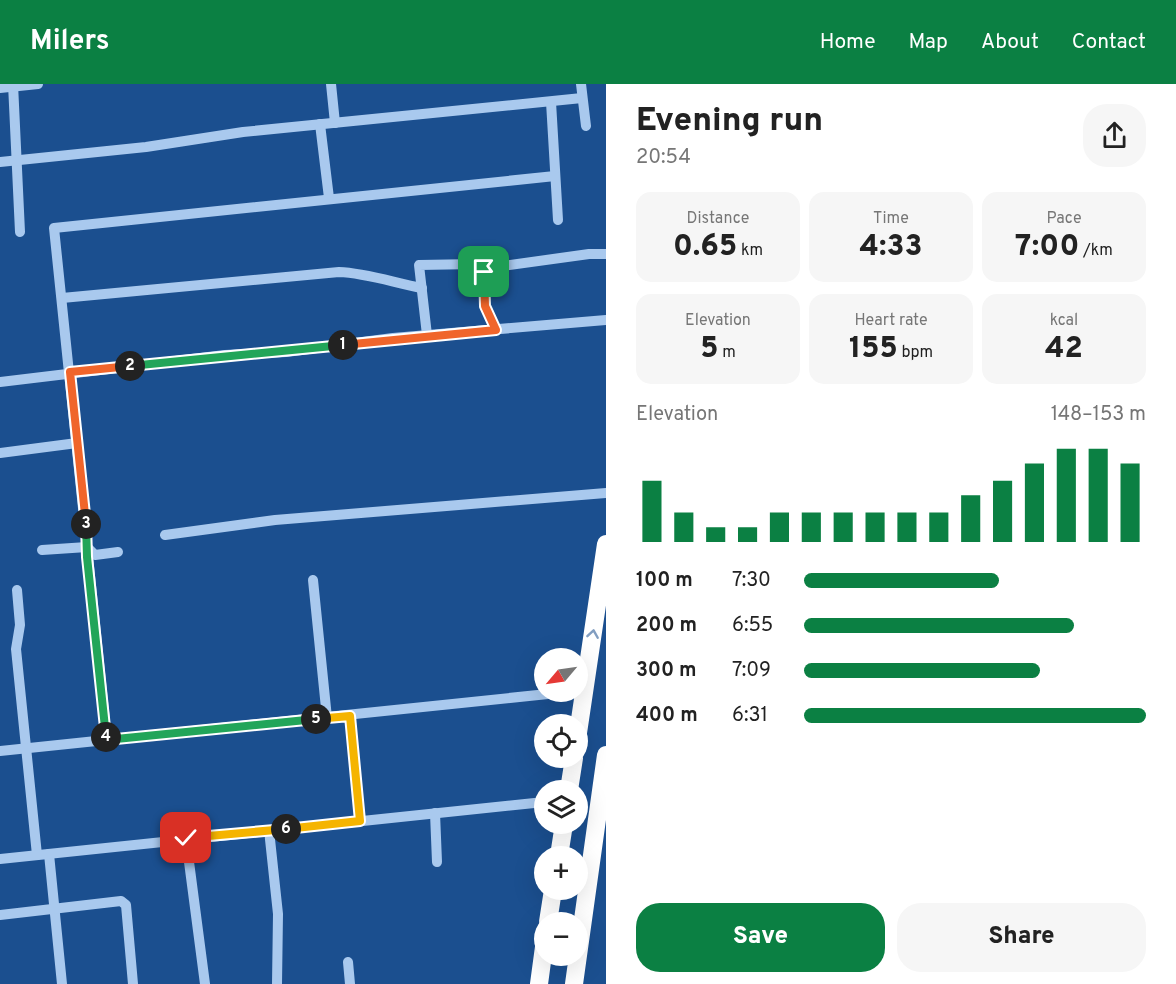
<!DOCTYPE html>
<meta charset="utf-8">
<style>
body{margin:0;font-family:Overpass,sans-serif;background:#f6f6f6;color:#222;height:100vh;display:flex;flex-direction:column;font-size:22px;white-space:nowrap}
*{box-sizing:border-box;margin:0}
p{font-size:20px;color:#767676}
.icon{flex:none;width:33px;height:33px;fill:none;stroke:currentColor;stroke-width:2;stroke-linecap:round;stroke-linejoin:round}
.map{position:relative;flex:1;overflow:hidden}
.sheet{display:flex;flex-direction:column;background:#fff;width:570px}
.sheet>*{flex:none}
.needle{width:39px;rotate:241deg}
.tools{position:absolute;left:534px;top:564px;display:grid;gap:12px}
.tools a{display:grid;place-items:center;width:54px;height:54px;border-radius:50%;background:#fff;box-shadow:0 6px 24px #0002;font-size:30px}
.pin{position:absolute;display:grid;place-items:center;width:51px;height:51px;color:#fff;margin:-26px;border-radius:12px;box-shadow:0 3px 9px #0006}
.km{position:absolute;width:30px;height:30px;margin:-15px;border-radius:50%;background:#222;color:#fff;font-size:16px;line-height:30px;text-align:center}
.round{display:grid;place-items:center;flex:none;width:63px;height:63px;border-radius:24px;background:#f6f6f6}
.headline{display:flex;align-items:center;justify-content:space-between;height:102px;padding:0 30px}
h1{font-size:33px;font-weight:800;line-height:45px}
.figures{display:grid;grid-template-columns:repeat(3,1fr);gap:9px;height:102px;padding:6px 30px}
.figures div{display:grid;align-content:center;border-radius:15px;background:#f6f6f6;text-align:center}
.figures b{font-size:30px;font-weight:800}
.figures small{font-size:16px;font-weight:400}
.figures p{font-size:16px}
.chart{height:168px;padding:12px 30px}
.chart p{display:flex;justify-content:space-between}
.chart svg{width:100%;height:108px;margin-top:6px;stroke:#0b8043;stroke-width:6}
.action{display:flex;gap:12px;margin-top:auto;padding:12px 30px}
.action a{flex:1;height:69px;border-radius:24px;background:#0b8043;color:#fff;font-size:24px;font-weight:800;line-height:69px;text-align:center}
.action a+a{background:#f6f6f6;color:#222}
ul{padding:0 30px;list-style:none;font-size:20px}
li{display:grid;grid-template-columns:96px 72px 1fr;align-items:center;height:45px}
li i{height:15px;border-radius:8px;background:#0b8043}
header{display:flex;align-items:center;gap:36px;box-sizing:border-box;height:84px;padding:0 30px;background:#0b8043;color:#fff}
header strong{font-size:28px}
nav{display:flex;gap:33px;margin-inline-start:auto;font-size:21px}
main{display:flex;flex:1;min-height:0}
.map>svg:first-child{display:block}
</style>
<header>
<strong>Milers</strong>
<nav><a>Home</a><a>Map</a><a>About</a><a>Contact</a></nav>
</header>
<main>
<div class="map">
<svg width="606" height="900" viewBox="0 0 606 900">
<rect width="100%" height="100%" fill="#1b4f8f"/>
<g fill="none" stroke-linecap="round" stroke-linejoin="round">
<g stroke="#a9c9ee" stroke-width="10">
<polyline points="13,0 20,148"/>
<polyline points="331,0 335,39"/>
<polyline points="581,0 586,42"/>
<polyline points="0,4 38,0"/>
<polyline points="551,18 558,136"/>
<polyline points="320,40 329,114"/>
<polyline points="0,78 146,63 243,48 582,14"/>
<polyline points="481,185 589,170 606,170"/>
<path d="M62 214 339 188C366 189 395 199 422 204"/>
<polyline points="427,251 419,181 476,180 484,188 485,222 496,246"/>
<polyline points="0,298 225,271 286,268 393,254 606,236"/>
<polyline points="0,369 77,359"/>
<polyline points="165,451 275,436 606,409"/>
<polyline points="42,466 87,463 95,471 118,468"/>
<polyline points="313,496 327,634"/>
<polyline points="17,506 20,541 16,565 37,771"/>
<polyline points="350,632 360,737"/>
<polyline points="107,656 54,144 555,92"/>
<polyline points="0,667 567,608"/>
<polyline points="435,729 437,778"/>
<polyline points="269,746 278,830 277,900"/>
<polyline points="186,755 205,900"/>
<polyline points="49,770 62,900"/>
<polyline points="0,775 544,718"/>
<polyline points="0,831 121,817 126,821 133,900"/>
<polyline points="348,878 350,900"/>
</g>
<g stroke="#fff" stroke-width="18">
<polyline points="578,649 606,460"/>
<polyline points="569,706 574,674"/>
<polyline points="559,772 564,740"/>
<polyline points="548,838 553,806"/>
<polyline points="539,900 544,863"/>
<polyline points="574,900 606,671"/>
</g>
</g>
<defs><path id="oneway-chevron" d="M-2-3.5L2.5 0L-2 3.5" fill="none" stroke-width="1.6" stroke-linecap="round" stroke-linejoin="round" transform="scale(1.5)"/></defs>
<use stroke="#829ec1" href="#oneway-chevron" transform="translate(593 550) rotate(-81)"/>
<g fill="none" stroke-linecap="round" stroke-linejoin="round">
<defs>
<polyline id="split-1" points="343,261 496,246 485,222 484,188"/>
<polyline id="split-2" points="130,282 343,261"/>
<polyline id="split-3" points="86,440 70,288 130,282"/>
<polyline id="split-4" points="86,440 87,473 106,653"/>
<polyline id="split-5" points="106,653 106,656 316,635"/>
<polyline id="split-6" points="286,745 360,737 350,632 316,635"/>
<polyline id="split-7" points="186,754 286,745"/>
</defs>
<use href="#split-1" stroke="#fff" stroke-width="12"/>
<use href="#split-2" stroke="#fff" stroke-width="12"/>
<use href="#split-3" stroke="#fff" stroke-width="12"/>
<use href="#split-4" stroke="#fff" stroke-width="12"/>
<use href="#split-5" stroke="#fff" stroke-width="12"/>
<use href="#split-6" stroke="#fff" stroke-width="12"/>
<use href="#split-7" stroke="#fff" stroke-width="12"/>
<use href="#split-1" stroke="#f0652b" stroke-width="8"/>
<use href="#split-2" stroke="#22a559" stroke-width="8"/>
<use href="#split-3" stroke="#f0652b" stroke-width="8"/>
<use href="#split-4" stroke="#22a559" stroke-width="8"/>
<use href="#split-5" stroke="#22a559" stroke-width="8"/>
<use href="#split-6" stroke="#f5b400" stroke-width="8"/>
<use href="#split-7" stroke="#f5b400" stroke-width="8"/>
</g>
</svg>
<div class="tools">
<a><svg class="needle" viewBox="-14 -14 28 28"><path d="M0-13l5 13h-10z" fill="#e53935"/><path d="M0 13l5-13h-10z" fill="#767676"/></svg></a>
<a><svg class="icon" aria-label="locate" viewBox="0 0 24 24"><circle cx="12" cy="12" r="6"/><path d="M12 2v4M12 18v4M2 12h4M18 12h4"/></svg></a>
<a><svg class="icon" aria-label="layers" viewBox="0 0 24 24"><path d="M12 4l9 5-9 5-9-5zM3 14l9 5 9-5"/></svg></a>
<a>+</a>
<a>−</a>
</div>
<div class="pin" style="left:484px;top:188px;background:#1e9e55"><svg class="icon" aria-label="arrive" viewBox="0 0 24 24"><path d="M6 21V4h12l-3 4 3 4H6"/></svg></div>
<div class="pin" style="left:186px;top:754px;background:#d93025"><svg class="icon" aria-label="check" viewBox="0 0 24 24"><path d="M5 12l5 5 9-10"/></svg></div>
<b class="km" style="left:343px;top:261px">1</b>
<b class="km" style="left:130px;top:282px">2</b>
<b class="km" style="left:86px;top:440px">3</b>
<b class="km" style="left:106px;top:653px">4</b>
<b class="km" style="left:316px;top:635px">5</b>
<b class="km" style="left:286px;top:745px">6</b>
</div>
<section class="sheet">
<div class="headline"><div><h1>Evening run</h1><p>20:54</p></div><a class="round"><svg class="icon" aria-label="share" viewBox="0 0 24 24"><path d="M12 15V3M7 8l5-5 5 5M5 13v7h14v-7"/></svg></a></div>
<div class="figures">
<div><p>Distance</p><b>0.65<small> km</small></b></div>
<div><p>Time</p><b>4:33</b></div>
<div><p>Pace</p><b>7:00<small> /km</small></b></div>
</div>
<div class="figures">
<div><p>Elevation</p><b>5<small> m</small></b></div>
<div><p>Heart rate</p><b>155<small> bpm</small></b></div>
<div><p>kcal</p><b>42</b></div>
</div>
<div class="chart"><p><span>Elevation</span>148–153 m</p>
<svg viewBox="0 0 160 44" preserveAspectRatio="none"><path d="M5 44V19M15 44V32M25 44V38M35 44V38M45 44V32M55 44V32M65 44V32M75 44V32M85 44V32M95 44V32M105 44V25M115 44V19M125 44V12M135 44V6M145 44V6M155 44V12"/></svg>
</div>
<ul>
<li><b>100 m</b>7:30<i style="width:57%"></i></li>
<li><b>200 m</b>6:55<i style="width:79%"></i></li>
<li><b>300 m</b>7:09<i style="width:69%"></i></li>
<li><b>400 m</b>6:31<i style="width:100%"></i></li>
</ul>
<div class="action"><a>Save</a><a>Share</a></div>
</section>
</main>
